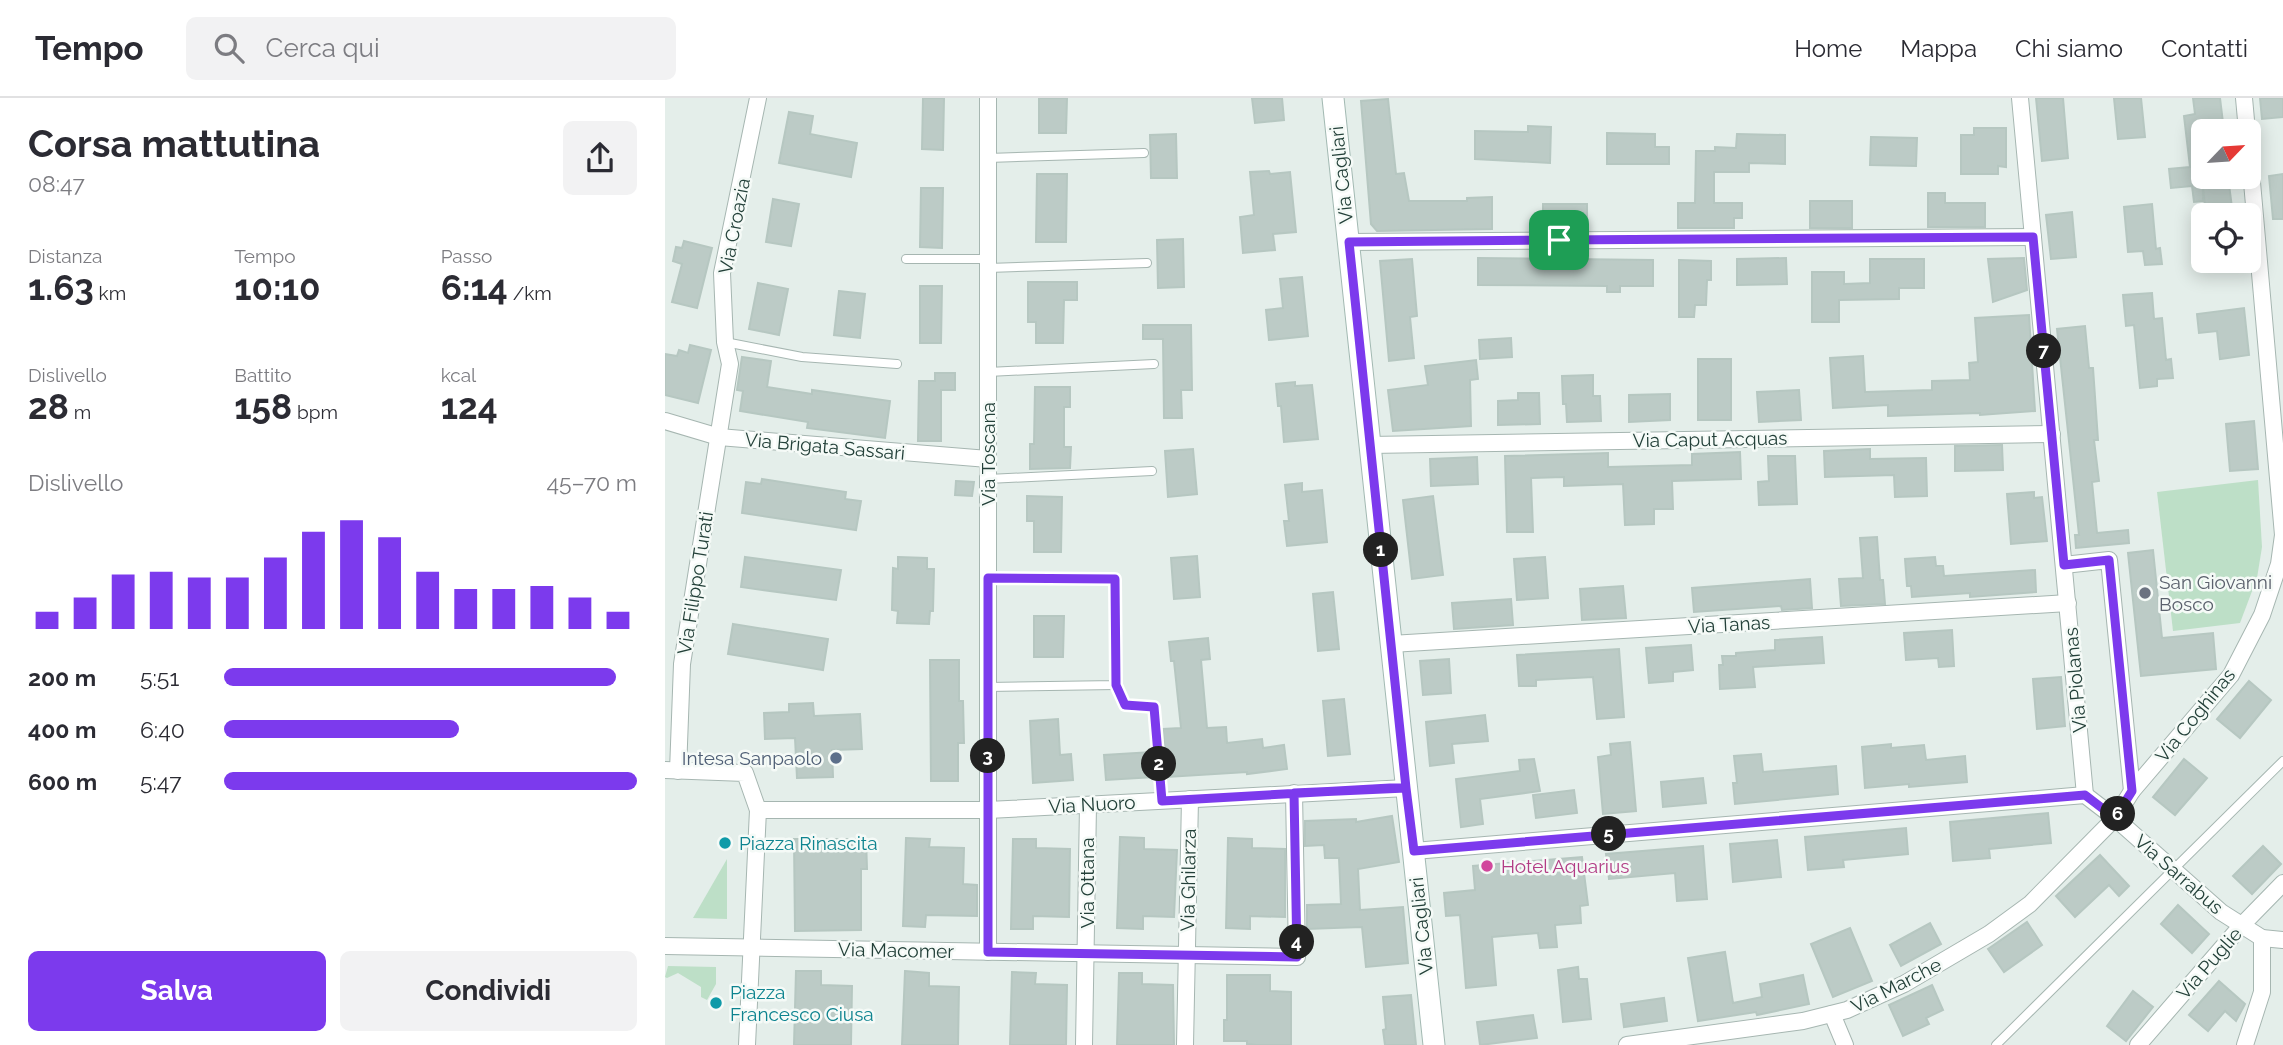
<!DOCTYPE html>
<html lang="it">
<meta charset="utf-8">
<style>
body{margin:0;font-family:Raleway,sans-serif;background:#f2f2f3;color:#2b2b33;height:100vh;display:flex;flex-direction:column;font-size:26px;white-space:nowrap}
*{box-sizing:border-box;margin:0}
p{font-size:23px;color:#7c7c81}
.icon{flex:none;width:38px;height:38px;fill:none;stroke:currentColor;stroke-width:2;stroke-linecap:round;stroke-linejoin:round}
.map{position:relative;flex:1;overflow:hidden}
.details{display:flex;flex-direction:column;background:#fff;width:665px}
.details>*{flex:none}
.needle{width:46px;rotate:65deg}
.fabs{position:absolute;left:1526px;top:21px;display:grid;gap:14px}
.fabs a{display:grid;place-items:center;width:70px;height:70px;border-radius:10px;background:#fff;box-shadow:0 4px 18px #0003;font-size:35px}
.pin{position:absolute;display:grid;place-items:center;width:60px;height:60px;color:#fff;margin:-30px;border-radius:14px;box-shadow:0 4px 10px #0006}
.km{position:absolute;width:35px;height:35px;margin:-18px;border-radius:50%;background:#222;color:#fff;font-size:19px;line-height:35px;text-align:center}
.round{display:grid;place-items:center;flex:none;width:74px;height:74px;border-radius:10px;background:#f2f2f3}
.head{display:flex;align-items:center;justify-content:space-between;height:119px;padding:0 28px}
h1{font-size:38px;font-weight:700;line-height:52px}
.figures{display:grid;grid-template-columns:repeat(3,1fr);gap:10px;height:119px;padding:7px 28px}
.figures div{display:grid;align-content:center}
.figures b{font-size:35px;font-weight:700}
.figures small{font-size:19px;font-weight:400}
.figures p{font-size:19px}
.chart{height:196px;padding:14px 28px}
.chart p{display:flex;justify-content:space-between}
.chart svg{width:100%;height:126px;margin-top:7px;stroke:#7c3aed;stroke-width:6}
.cta{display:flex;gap:14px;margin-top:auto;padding:14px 28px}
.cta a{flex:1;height:80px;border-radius:10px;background:#7c3aed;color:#fff;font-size:28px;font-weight:700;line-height:80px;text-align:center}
.cta a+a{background:#f2f2f3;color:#2b2b33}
ul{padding:0 28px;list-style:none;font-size:23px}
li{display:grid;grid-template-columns:112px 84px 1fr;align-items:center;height:52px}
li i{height:18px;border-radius:9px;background:#7c3aed}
header{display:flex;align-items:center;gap:42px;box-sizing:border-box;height:98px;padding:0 35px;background:#fff;border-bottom:2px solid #e1e1e2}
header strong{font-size:33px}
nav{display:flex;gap:38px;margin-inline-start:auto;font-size:24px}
.search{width:490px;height:63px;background:#f2f2f3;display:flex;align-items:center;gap:18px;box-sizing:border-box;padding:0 24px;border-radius:10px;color:#7c7c81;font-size:26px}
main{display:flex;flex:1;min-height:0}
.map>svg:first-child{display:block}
</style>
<header>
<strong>Tempo</strong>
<div class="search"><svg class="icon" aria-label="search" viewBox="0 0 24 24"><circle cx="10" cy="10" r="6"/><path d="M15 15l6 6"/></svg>Cerca qui</div>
<nav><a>Home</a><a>Mappa</a><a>Chi siamo</a><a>Contatti</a></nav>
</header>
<main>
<section class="details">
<div class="head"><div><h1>Corsa mattutina</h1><p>08:47</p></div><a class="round"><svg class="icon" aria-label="share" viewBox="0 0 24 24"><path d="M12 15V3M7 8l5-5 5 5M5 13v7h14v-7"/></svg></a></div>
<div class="figures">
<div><p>Distanza</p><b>1.63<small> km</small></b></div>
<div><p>Tempo</p><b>10:10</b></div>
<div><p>Passo</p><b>6:14<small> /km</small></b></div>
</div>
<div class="figures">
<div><p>Dislivello</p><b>28<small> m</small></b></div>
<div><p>Battito</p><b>158<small> bpm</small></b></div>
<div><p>kcal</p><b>124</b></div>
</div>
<div class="chart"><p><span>Dislivello</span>45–70 m</p>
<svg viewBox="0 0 160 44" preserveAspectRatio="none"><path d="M5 44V38M15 44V33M25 44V25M35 44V24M45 44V26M55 44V26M65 44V19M75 44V10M85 44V6M95 44V12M105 44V24M115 44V30M125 44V30M135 44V29M145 44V33M155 44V38"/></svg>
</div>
<ul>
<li><b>200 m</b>5:51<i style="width:95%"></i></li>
<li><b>400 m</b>6:40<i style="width:57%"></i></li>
<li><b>600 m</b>5:47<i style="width:100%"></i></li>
</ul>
<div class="cta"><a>Salva</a><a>Condividi</a></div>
</section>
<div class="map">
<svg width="1618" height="947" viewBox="0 0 1618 947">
<rect width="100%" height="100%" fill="#e4eeea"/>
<g fill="#bddfc7">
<polygon points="1593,382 1597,449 1592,480 1575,525 1508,533 1492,394"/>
<polygon points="62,761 62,821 28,820"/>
<polygon points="3,868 51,869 51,886 42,902 36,899 36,889 13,875 2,880 0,879"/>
</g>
<g fill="#bccbc6" stroke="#b6c7c1" stroke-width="2">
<polygon points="258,0 279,0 278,52 257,51"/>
<polygon points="374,0 402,0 401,35 374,35"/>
<polygon points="587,0 617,0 619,22 590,25"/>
<polygon points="1371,0 1398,0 1403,60 1377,63"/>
<polygon points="1449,0 1476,0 1480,39 1453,41"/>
<polygon points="1528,0 1555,0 1559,33 1538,33 1538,79 1563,79 1568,117 1541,117 1538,90 1538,103 1529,104 1527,88 1506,90 1504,71 1525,69 1519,18 1530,16"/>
<polygon points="1595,0 1618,0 1618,19 1597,21"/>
<polygon points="723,1 731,76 739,75 744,103 802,103 802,100 827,99 827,131 712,133 706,126 696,3"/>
<polygon points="124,14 148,18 145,36 192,45 186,79 114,65"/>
<polygon points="863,28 886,29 885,65 810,61 810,33 863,34"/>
<polygon points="1309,30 1341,30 1341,69 1333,68 1333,76 1296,76 1296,37 1309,37"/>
<polygon points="942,35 990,36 990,49 1004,49 1004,66 942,66"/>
<polygon points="511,36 512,80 486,80 485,37"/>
<polygon points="1072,36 1120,37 1120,66 1084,65 1084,74 1049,74 1049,105 1077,105 1077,120 1069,120 1069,130 1013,130 1013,105 1030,105 1031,53 1050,53 1050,49 1071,50"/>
<polygon points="1206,39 1252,40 1251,68 1205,67"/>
<polygon points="604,73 605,76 625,74 631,134 608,136 610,152 578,155 575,119 589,117 585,74"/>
<polygon points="372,76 402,76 401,144 371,144"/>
<polygon points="1618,76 1618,121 1608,121 1604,78"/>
<polygon points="256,90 278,90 277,150 255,149"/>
<polygon points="1263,95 1280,95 1280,105 1320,105 1320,129 1263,129"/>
<polygon points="108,101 134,106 126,148 101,144"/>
<rect x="1145" y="103" width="42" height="27"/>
<polygon points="878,106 922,106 922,132 878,131"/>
<polygon points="1487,106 1491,151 1495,150 1497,166 1480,167 1478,153 1463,154 1459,109"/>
<polygon points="1407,114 1411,159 1386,161 1381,117"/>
<polygon points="518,141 519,189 493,190 492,142"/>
<polygon points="19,143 47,150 32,210 7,204 17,166 8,163 11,149 17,150"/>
<polygon points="813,160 988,162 988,188 955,188 955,194 942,194 942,188 813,187"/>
<polygon points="1121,160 1122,186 1072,187 1072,161"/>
<polygon points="1359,160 1362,192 1328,204 1323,161"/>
<polygon points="747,161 752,218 745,219 749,260 724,263 715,163"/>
<polygon points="1205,161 1259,161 1259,190 1234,190 1234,201 1174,202 1174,224 1147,224 1147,174 1179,174 1179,186 1205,185"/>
<polygon points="1014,162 1046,163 1046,182 1042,182 1041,207 1030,207 1029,219 1014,219"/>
<polygon points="637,179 643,238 604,242 601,212 618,210 615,181"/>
<polygon points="363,184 412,184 412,202 399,202 398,245 371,245 371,224 363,224"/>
<polygon points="93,185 123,191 114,237 84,231"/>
<polygon points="255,188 277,188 276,245 255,245"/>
<polygon points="174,193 200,196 195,240 169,237"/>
<polygon points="1487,195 1489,221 1497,220 1501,262 1506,261 1508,280 1492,281 1492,288 1475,290 1469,227 1461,228 1458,197"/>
<polygon points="1579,210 1584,257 1555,261 1552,233 1534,235 1532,216"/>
<polygon points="1364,217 1370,313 1315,317 1315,315 1223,318 1223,307 1168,310 1165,260 1198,258 1200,294 1267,292 1267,283 1305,282 1304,265 1313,264 1310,220"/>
<polygon points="478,227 526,227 527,292 516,292 517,320 499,320 498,241 478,241"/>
<polygon points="1420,228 1424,270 1428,270 1433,342 1429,342 1434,383 1427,384 1432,435 1463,432 1464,445 1411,450 1410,437 1414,437 1392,231"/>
<polygon points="846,240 847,259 815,261 814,242"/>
<polygon points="25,247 46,252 33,305 0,297 0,256 12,258 14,252 23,255"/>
<polygon points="77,259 106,263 102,289 147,296 147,292 225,303 220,340 142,330 143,324 75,313 78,293 72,292"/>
<rect x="1033" y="261" width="33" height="61"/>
<polygon points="811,262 813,281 805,282 806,328 728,333 723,292 763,287 760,268"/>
<polygon points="270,275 290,275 290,292 276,292 276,343 253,343 254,283 270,283"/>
<polygon points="928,277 928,298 935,298 936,323 902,324 901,306 898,306 897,278"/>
<polygon points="630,284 630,288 647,287 653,341 619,344 616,308 613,308 611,286"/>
<polygon points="370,289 405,289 405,309 399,309 399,349 406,349 405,370 365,371 365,346 369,346"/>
<polygon points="1134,292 1136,322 1094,324 1092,294"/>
<polygon points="853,295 874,295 875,326 833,327 833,303 853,302"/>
<polygon points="1005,296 1005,322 964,324 964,297"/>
<polygon points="1589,323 1593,371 1565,373 1561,326"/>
<polygon points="1337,347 1338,372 1290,373 1290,348"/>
<polygon points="528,351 532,396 503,399 500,353"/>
<polygon points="1205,351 1205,361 1261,360 1262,398 1230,399 1229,377 1160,379 1159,353"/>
<polygon points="1075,354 1076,381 1007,383 1008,411 989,411 989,426 960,427 958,386 899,388 899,379 866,380 868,434 842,434 840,358 943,355 943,369 1027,367 1027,356"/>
<polygon points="1103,358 1130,358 1132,406 1094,407 1093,384 1104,383"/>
<polygon points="812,359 813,386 766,388 765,361"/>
<polygon points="97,381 181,394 180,401 196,403 191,432 77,415 81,384 96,386"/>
<polygon points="291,383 309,384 307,398 290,397"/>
<polygon points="637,385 637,394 657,392 662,444 622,448 619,423 624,423 620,387"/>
<polygon points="1369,394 1369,400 1377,399 1382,443 1346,446 1342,396"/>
<polygon points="362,398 397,399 396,454 369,454 369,423 362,423"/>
<polygon points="768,398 778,477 747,481 738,402"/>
<polygon points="1212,439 1215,482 1218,482 1220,506 1176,508 1174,481 1198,480 1195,440"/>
<polygon points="1488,452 1497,540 1548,535 1551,571 1476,578 1463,455"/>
<polygon points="532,458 535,499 509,501 506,460"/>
<polygon points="80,459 176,472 171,502 76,489"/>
<polygon points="233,459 262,460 262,471 269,471 268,513 265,513 264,526 232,525 233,513 227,512 228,470 233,471"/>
<polygon points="880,459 883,500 852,502 849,461"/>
<polygon points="1270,459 1271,468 1278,468 1279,478 1370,472 1371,494 1305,499 1305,495 1247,499 1246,488 1242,488 1240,461"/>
<polygon points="1145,481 1147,510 1117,512 1116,508 1029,514 1027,490"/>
<polygon points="958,488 961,520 917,522 915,491"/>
<polygon points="668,494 674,551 653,553 648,496"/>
<polygon points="846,501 848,527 789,531 787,505"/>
<polygon points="369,518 399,518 398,559 369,559"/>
<polygon points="68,526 163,541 158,572 63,556"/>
<polygon points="1287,532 1289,568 1274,569 1273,560 1241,562 1239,535"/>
<polygon points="1157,539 1159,565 1088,569 1090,589 1055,591 1054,567 1058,567 1057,558 1071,558 1071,555 1110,552 1110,542"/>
<polygon points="543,540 545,561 536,562 542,630 561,629 562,645 597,641 598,650 619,647 622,671 582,676 582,674 502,679 498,631 516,630 509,563 506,563 504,544"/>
<polygon points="1026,547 1028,572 1008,574 1008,583 984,585 981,550"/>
<polygon points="954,551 959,619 932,621 928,579 871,582 871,588 854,588 852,557"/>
<polygon points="784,561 786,595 758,597 755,563"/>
<polygon points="265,562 294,562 294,603 298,603 299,645 293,645 293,683 266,683"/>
<polygon points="1396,579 1400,628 1372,631 1368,581"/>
<polygon points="1584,583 1606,602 1575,640 1552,621"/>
<polygon points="679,601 685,656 663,658 658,603"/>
<polygon points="148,605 149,618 195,616 197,651 167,652 168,679 132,680 130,640 100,641 99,615 124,614 124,606"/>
<polygon points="820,617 823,643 787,646 789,665 765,668 761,624"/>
<polygon points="393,621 395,657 406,656 408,682 368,685 365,623"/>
<polygon points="965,644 971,713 938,716 933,659 946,657 945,646"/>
<polygon points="1226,646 1226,650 1259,647 1261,662 1300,658 1302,684 1244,689 1244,686 1200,690 1197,649"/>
<polygon points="487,654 489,679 441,682 439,657"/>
<polygon points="1096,656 1098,674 1171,668 1173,696 1070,706 1068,685 1072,685 1069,658"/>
<polygon points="869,661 875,693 815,701 818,726 796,729 791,681 855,673 854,662"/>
<polygon points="1519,661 1542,680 1510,717 1488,699"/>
<polygon points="1038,680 1041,705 998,709 996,684"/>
<polygon points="909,692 912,715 871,720 868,697"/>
<polygon points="1383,715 1386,745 1324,751 1325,760 1288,763 1285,724"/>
<polygon points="727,718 734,764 693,771 695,812 738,809 743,865 701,869 697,829 642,831 642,807 676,806 674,760 660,760 659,747 640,748 640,723 691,721 691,724"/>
<polygon points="1241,730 1243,756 1178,762 1179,769 1143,772 1140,739"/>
<polygon points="455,739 479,740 479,751 512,752 509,819 478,818 478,831 452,830"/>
<polygon points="241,740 265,741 264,749 299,750 298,786 312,787 312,818 261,817 260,829 238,828"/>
<polygon points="563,740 587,741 587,750 620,751 620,819 585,818 585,831 561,830"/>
<polygon points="129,741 201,741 202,771 196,771 196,832 130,833"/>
<polygon points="348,741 371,741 371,750 405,751 404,819 368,818 368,831 346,831"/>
<polygon points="1112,742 1116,779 1068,784 1065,746"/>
<polygon points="1038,748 1042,801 1012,803 1010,775 944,781 941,756"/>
<polygon points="1598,748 1616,766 1587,796 1568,778"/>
<polygon points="1435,757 1464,788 1454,798 1444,787 1410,819 1391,798"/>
<polygon points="917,759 923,807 915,808 916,825 890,827 892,849 875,850 873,835 827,839 831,887 801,890 795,817 781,818 779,795 810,792 808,768"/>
<polygon points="1513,807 1544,836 1527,855 1496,826"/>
<polygon points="1362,824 1377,847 1339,874 1323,851"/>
<polygon points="1265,825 1276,846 1236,868 1225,847"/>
<polygon points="1185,830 1207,883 1168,899 1146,846"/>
<polygon points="1060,854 1068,905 1097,899 1095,886 1138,877 1144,906 1092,917 1091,914 1033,923 1023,860"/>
<polygon points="913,869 914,881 922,881 926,921 898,924 893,872"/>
<polygon points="131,873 156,873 156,887 187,888 186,947 129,947"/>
<polygon points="240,873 264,875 264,888 294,889 293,947 237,947"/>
<polygon points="347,874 371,875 370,886 402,887 401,947 345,947"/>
<polygon points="454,875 477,875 477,886 508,887 509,947 452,947"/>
<polygon points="562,877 605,877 605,893 626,894 626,947 591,947 582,946 582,943 559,943 559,922 562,922"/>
<polygon points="1554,883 1580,906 1571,923 1560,913 1543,933 1524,917"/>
<polygon points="1267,887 1278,912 1261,920 1264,926 1238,938 1224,907"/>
<polygon points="1468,893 1488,909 1461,943 1442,928"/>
<polygon points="746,897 751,947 720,947 718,932 721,931 718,899"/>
<polygon points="999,900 1002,923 959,929 956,906"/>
<polygon points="868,917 872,940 815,947 812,924"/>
</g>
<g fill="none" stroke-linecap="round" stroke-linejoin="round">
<defs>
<g id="lane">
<polyline points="323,60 479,55"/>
<polyline points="241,161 323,161"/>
<polyline points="323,170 482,165"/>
<polyline points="60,244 137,259 232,266"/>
<polyline points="323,274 489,266"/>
<polyline points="323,381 487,373"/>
<polyline points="323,480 450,480 451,587 323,589"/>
<polyline points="451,587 460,608 490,609 497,703"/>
<polyline points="1331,947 1618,663"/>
</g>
<g id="street">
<polyline points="1355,0 1420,697"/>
<polyline points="1579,0 1582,33"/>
<polyline points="684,144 1368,139"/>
<polyline points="0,323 54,339 323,361"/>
<polyline points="704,347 1387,336"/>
<polyline points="1399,467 1444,462 1467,693"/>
<polyline points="726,546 1403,505"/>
<polyline points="0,672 80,675 93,712 82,947"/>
<polyline points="13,673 17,566 65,266 60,244 57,175 93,0"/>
<polyline points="93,712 323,712 741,690"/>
<polyline points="749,753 1420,697 1450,720 1556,814 1597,840 1618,842"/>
<polyline points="0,848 632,859 629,695"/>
<polyline points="323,854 323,0"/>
<polyline points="1167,916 1180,947"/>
<polyline points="419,947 423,707"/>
<polyline points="520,947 525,701"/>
<polyline points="962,947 1138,923 1182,912 1239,886 1324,836 1365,806 1450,720 1467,693 1566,577 1597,517 1614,466 1618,437 1584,50"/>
<polyline points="1473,947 1577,827 1618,785"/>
<polyline points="1580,947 1597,894 1597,840"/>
</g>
<polyline id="secondary" points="668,0 769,947"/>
</defs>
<use href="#lane" stroke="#a6b6b1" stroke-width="10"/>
<use href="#street" stroke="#a6b6b1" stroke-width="18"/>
<use href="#secondary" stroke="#a2b9b2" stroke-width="23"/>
<use href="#lane" stroke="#fff" stroke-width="8"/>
<use href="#street" stroke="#fff" stroke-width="16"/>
<use href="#secondary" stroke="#fff" stroke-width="21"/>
</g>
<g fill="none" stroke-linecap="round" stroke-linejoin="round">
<defs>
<polyline id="route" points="894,142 684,144 741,690 725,690 497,703 489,609 460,607 451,587 450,481 323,480 323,854 632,859 629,695 741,690 749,753 1420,697 1450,720 1467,693 1444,462 1399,467 1368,139 894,142"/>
</defs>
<use href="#route" stroke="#fff" stroke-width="14"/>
<use href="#route" stroke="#7c3aed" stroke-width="9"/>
</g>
<circle fill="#6b7280" stroke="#f5faf7" stroke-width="2.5" cx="1480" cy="495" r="7"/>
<circle fill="#5c6f8a" stroke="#f5faf7" stroke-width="2.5" cx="171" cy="660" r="7"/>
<g fill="#0f9aa8" stroke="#f5faf7" stroke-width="2.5">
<circle cx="60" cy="745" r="7"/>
<circle cx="51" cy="905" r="7"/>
</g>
<circle fill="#d1479c" stroke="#f5faf7" stroke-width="2.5" cx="822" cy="768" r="7"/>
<g text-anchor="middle" stroke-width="5" stroke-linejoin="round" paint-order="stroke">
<g font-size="19" fill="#234039" stroke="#f5faf7">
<text transform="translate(676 77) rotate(-96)" y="7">Via Cagliari</text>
<text transform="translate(69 128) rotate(-79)" y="7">Via Croazia</text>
<text transform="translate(1045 341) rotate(-1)" y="7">Via Caput Acquas</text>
<text transform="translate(160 348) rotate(5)" y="7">Via Brigata Sassari</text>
<text transform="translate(323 356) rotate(-90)" y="7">Via Toscana</text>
<text transform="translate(30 485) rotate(-81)" y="7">Via Filippo Turati</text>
<text transform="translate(1064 526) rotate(-3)" y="7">Via Tanas</text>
<text transform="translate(1410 582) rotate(-95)" y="7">Via Piolanas</text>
<text transform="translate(1530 617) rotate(-51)" y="7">Via Coghinas</text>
<text transform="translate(427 706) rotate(-3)" y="7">Via Nuoro</text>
<text transform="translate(1514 776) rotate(41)" y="7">Via Sarrabus</text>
<text transform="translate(523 782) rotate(-89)" y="7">Via Ghilarza</text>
<text transform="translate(422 785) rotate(-90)" y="7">Via Ottana</text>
<text transform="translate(756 828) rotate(-96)" y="7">Via Cagliari</text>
<text transform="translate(231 852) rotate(1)" y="7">Via Macomer</text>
<text transform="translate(1544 865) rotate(-49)" y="7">Via Puglie</text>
<text transform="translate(1231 887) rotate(-27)" y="7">Via Marche</text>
</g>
<g font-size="19" fill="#5b616d" stroke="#f5faf7" text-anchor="start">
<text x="1494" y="491">San Giovanni<tspan x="1494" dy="22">Bosco</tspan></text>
</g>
<g font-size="19" fill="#4e5e75" stroke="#f5faf7" text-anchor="end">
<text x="157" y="667">Intesa Sanpaolo</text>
</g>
<g font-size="19" fill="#0d838f" stroke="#f5faf7" text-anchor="start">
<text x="74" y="752">Piazza Rinascita</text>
<text x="65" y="901">Piazza<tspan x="65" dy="22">Francesco Ciusa</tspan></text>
</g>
<g font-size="19" fill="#b23c85" stroke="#f5faf7" text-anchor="start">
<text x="836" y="775">Hotel Aquarius</text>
</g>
</g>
</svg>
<div class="fabs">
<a><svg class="needle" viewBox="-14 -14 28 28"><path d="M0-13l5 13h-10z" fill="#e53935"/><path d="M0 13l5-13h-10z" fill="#7c7c81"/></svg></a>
<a><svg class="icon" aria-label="locate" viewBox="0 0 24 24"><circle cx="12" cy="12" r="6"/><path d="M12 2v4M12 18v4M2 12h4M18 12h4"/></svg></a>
</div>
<div class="pin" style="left:894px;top:142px;background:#1e9e55"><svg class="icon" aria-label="arrive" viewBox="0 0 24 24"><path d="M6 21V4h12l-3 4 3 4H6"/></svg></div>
<b class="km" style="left:716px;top:452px">1</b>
<b class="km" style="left:494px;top:666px">2</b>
<b class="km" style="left:323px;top:658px">3</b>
<b class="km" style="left:632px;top:844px">4</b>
<b class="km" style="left:944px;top:736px">5</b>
<b class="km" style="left:1453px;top:716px">6</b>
<b class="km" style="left:1379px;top:253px">7</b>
</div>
</main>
